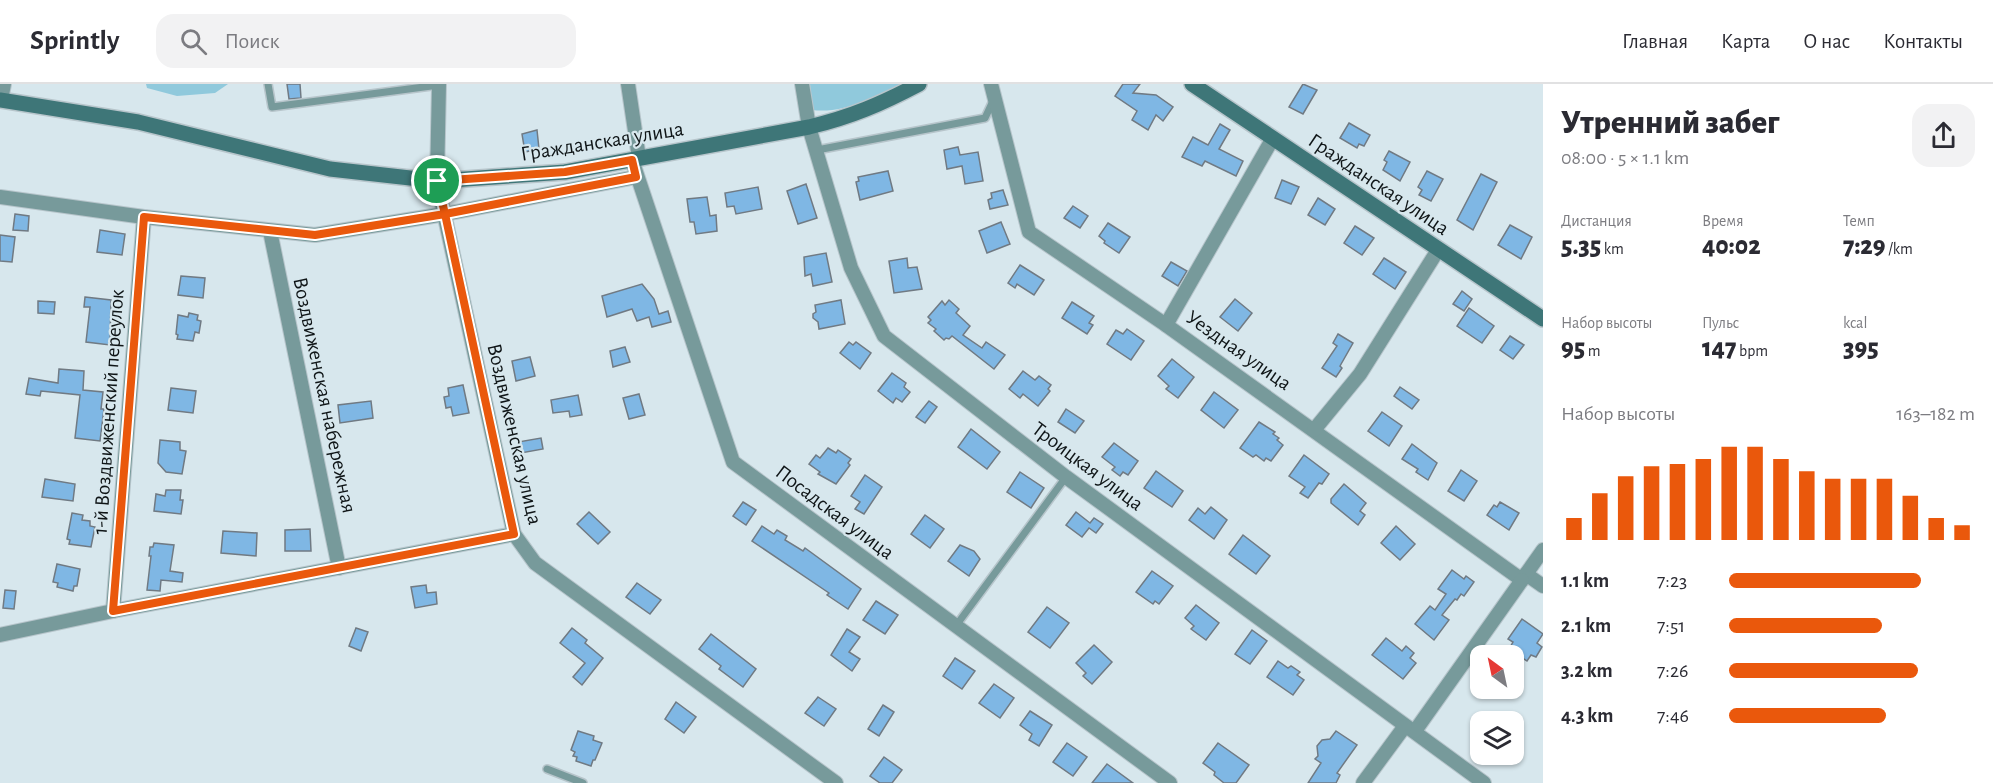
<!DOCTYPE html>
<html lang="ru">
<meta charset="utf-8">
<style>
body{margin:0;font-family:"Alegreya Sans",sans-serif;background:#f2f2f3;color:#2b2b33;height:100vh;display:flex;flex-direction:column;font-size:22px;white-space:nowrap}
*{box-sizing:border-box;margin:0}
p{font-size:20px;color:#7c7c81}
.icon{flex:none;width:33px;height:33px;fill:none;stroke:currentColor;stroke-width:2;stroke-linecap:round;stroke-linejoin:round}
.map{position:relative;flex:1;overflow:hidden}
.drawer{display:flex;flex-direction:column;background:#fff;width:450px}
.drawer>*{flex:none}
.needle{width:39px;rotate:327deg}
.tools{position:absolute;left:1470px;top:561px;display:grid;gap:12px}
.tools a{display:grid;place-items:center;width:54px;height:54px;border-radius:12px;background:#fff;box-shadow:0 2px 4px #0004;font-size:30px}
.pin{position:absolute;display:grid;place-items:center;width:51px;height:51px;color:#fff;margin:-26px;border:3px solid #fff;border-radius:50%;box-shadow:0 2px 6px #0007}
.round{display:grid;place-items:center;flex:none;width:63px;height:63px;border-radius:18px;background:#f2f2f3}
.headline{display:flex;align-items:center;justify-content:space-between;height:102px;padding:0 18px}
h1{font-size:33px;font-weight:800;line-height:45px}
.metrics{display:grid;grid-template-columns:repeat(3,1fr);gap:9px;height:102px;padding:6px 18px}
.metrics div{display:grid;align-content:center}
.metrics b{font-size:26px;font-weight:800}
.metrics small{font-size:16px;font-weight:400}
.metrics p{font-size:16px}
.chart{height:168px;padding:12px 18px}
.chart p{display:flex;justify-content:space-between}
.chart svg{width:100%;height:108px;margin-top:6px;stroke:#ea580c;stroke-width:6}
ul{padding:0 18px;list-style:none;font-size:20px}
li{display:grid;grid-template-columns:96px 72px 1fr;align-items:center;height:45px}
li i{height:15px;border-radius:8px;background:#ea580c}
header{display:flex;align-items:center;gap:36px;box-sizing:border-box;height:84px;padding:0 30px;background:#fff;border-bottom:2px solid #e1e1e2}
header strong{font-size:28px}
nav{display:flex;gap:33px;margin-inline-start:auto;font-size:21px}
.search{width:420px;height:54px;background:#f2f2f3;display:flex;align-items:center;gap:15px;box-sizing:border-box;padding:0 21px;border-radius:18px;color:#7c7c81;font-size:22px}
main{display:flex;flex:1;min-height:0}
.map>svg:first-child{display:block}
</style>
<header>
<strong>Sprintly</strong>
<div class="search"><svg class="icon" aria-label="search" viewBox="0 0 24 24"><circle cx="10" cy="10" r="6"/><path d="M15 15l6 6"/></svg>Поиск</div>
<nav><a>Главная</a><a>Карта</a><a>О нас</a><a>Контакты</a></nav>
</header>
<main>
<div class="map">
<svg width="1543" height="699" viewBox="0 0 1543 699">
<rect width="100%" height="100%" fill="#d7e7ed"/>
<g fill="#90c9dc">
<polygon points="146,0 228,0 215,9 177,12 147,4"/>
<path d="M810 0H902C875 13 844 30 812 26Z"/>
</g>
<g fill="#7fb7e4" stroke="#707a83" stroke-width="1.5">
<polygon points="287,0 300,0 301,14 289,15"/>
<polygon points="1123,0 1140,0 1133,9 1156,11 1173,23 1163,37 1156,31 1148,46 1132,36 1137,27 1115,12"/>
<polygon points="1303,0 1317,6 1303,30 1289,23"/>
<polygon points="1349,39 1370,51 1364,62 1359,60 1357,64 1340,54"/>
<polygon points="1220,40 1230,46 1219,65 1243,77 1236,92 1205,77 1202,82 1182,73 1193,53 1208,61"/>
<polygon points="537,46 539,65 525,68 522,50"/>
<polygon points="958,63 960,71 978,68 983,97 965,100 962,82 947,85 944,66"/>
<polygon points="1389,67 1410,78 1400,97 1383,86 1387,78 1384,76"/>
<polygon points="888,87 893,107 860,116 856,98 859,97 858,93"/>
<polygon points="1427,87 1443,95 1431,117 1419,111 1422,106 1418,103"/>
<polygon points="1481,90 1497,98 1473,146 1457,136"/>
<polygon points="1282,96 1299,103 1291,120 1275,114"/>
<polygon points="806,100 817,134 798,140 787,107"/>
<polygon points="758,103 762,125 736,130 734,122 727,123 725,109"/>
<polygon points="1003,106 1008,121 990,125 988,116 992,114 991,109"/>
<polygon points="707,113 710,132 716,131 717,147 696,150 694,138 690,138 687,115"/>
<polygon points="1318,114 1335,125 1325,141 1308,131"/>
<polygon points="1073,122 1088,132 1080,144 1064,134"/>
<polygon points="15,130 29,132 28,147 13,146"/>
<polygon points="1001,138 1010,160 987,169 979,147"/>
<polygon points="1108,139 1130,153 1119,169 1104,159 1105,157 1099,152"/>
<polygon points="1510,141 1532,153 1521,175 1498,161"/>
<polygon points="1355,142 1374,154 1362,171 1344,159"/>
<polygon points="100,146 125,150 122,171 97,168"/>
<polygon points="0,151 15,153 12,178 0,177"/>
<polygon points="826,169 832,198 813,202 811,190 805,192 804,173"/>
<polygon points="907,174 908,184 917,183 922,205 894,209 889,177"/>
<polygon points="1384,174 1406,188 1395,205 1373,190"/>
<polygon points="1171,178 1187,187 1178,202 1162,192"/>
<polygon points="1020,181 1044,196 1034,211 1017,200 1015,204 1008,199"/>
<polygon points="181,192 205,194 203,214 178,211"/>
<polygon points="642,200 654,215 659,230 668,227 671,238 652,243 649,233 637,237 632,225 607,233 602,212"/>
<polygon points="1462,207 1472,215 1464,227 1453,220"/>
<polygon points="85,213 111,216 110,261 86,258 90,223 84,223"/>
<polygon points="1235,215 1252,229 1238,247 1220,233"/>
<polygon points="841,216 845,240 819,245 818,238 813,234 813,230 816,228 815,221"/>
<polygon points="949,216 959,225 956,229 970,242 963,251 982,264 986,258 1005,271 994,285 952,252 949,255 946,254 944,256 934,247 936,245 928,239 931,236 928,233 942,217 945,221"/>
<polygon points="38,217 55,218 54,230 38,229"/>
<polygon points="1072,218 1094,232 1089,239 1093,241 1087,250 1062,234"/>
<polygon points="1469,224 1494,242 1482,259 1457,242"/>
<polygon points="189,229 198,231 197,236 201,237 199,249 195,248 193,257 177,255 178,251 176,250 178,231 188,233"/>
<polygon points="1127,245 1144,257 1131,276 1107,260 1116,246 1123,250"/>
<polygon points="1338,250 1353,259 1340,282 1342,284 1336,293 1322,284 1337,262 1333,259"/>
<polygon points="1510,252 1524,261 1513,275 1500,266"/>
<polygon points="849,258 853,261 856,258 871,269 860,285 840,269"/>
<polygon points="625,263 630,278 613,283 610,267"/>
<polygon points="530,273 535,292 516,297 512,277"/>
<polygon points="1172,275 1194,293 1178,314 1166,305 1169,302 1158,292"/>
<polygon points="59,285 84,287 83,306 103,308 101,325 104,325 100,357 75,354 80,311 41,307 40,312 26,310 29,294 58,299"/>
<polygon points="1023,287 1035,296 1039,292 1051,301 1048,305 1050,307 1038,322 1023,310 1020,314 1009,305"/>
<polygon points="892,289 906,299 904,303 910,308 902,318 896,314 893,319 878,307"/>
<polygon points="463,301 469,329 453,332 451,323 446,324 444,313 449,312 448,304"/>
<polygon points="1400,303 1419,316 1412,325 1394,312"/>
<polygon points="171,304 196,307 193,329 168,326"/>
<polygon points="1214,308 1238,326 1224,344 1201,326"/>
<polygon points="639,310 645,331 629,335 623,314"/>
<polygon points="578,311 582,331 570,333 569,327 553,329 551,316"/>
<polygon points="371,317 373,334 340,339 338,321"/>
<polygon points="929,317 937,323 925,339 916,333"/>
<polygon points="1066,325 1084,337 1075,349 1058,338"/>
<polygon points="1382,328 1402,342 1389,362 1368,347"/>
<polygon points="1259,338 1275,348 1273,350 1279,354 1277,356 1283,361 1271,377 1266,374 1264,377 1256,371 1253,373 1240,364"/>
<polygon points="971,345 1000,368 987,385 958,363"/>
<polygon points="541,354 543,365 521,369 518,358"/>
<polygon points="160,356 180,358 180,366 186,367 182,390 166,388 158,379"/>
<polygon points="1114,359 1138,377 1128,391 1123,388 1120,392 1112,386 1115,383 1102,373"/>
<polygon points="1412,360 1437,379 1428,396 1416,388 1418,385 1402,375"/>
<polygon points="828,364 836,369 838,366 851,375 848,379 850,381 836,400 818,390 820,388 809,380 816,371 820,374"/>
<polygon points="1304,371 1329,390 1322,400 1319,399 1308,414 1300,409 1305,403 1289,392"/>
<polygon points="1461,386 1477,397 1464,417 1448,407"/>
<polygon points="1156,387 1183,407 1172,423 1144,404"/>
<polygon points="1020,388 1044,404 1031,424 1007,408"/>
<polygon points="865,391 882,403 864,430 855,425 860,418 851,412"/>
<polygon points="45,395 75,400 73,417 42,413"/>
<polygon points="1344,400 1366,419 1360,427 1365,431 1358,441 1331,419 1331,415"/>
<polygon points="166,406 181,406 180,416 183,416 181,430 154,427 156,410 165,412"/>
<polygon points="743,418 756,426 746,441 733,432"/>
<polygon points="1500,418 1519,429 1509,446 1487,431 1494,421 1497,423"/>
<polygon points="1211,423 1227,436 1214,455 1189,436 1198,424 1205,430"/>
<polygon points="589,428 610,448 598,460 577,440"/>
<polygon points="1076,428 1090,439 1094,434 1103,440 1096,449 1089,444 1082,453 1066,441"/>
<polygon points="72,429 83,431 82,436 90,437 90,442 95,443 91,463 69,460 70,456 67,455"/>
<polygon points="925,431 944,445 930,464 911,450"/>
<polygon points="762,442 774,450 777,446 787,452 785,456 803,467 805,464 861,505 848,525 827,511 829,509 752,457"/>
<polygon points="1396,442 1415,460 1400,476 1381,459"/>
<polygon points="310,445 311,467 285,467 285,446"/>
<polygon points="223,447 257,449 256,472 221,469"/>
<polygon points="1243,451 1270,472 1256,490 1229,470"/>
<polygon points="154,459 174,461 170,487 183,489 182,498 161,496 160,507 147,506 151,472 149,472 150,463 153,463"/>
<polygon points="960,461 974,467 980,475 969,492 948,477"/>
<polygon points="57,480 80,485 77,502 74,502 73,507 57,503 58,499 53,498"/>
<polygon points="1452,486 1464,495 1466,492 1474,498 1464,512 1461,510 1457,516 1455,515 1442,531 1449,536 1434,556 1415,540 1430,522 1435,526 1446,510 1438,505"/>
<polygon points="1152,487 1173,502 1159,520 1155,517 1153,520 1136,508"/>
<polygon points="637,499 661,516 650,530 626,513"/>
<polygon points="426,501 427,509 436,508 437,520 415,524 411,503"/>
<polygon points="5,506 16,507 14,525 3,524"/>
<polygon points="876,517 898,531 885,550 863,536"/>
<polygon points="1196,521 1219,539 1206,556 1191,545 1194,542 1185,534"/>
<polygon points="1047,523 1069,539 1050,564 1028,548"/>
<polygon points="1522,535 1543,550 1537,559 1542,563 1536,573 1531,571 1527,577 1509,565 1513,558 1508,555"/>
<polygon points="356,544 368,548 361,567 349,562"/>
<polygon points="572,544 587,556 585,559 603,574 582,601 573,593 585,579 560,559"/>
<polygon points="847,545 860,553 849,568 860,575 852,587 831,571"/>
<polygon points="1252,546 1267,557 1250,580 1235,570"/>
<polygon points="711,550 756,585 743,603 719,585 721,582 699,565"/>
<polygon points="1386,554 1402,567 1406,562 1414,569 1410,574 1416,579 1403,595 1372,571"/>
<polygon points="1094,561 1112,578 1092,600 1083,592 1086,589 1076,579"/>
<polygon points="955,574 975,587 962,605 943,592"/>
<polygon points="1278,577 1288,584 1291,582 1300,588 1297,591 1304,596 1293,611 1267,593"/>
<polygon points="994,600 1014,614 1000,634 979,619"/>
<polygon points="818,613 836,625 824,642 805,629"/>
<polygon points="676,618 696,633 684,649 665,635"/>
<polygon points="883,621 894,628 879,652 868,645"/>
<polygon points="1030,627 1052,641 1039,662 1029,656 1032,650 1020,641"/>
<polygon points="578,647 594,652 593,656 602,659 595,676 593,676 591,682 576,677 577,673 573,672 575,668 571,666"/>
<polygon points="1336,647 1357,661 1337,689 1340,691 1336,699 1308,699 1321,679 1315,675 1318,672 1317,662 1322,656 1330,655"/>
<polygon points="1067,659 1087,673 1073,692 1053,678"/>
<polygon points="1218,659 1249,681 1236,699 1224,699 1214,691 1215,688 1203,679"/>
<polygon points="884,673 902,686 892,699 880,699 870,692"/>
<polygon points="1107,680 1133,699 1092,699"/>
</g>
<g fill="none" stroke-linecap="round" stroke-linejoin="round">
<defs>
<g id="lane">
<polyline points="268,0 272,23 439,1"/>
<polyline points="817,66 985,34 993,17"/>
<polyline points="955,543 1066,393"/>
<polyline points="547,685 583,699"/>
</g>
<g id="street">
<polyline points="439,0 437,97 514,450 535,479 836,699"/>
<polyline points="628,0 639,74"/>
<polyline points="802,0 809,43 851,184 884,252 1066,393 1484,699"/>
<polyline points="991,0 1029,148 1166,241 1522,496 1526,490 1543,502"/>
<polyline points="1,16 4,0"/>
<polyline points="632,76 733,378 1170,699"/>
<polyline points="0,113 144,133 315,151 445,130 636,93"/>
<polyline points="270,147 339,484"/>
<polyline points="1166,241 1273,54"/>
<polyline points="1314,346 1360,290 1438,166"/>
<polyline points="1526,490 1543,466"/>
<polyline points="113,527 144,133"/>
<polyline points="0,551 113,527 514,450"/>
<polyline points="1415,647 1522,496"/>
<polyline points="1363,699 1405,642"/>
</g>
<g id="secondary">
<polyline points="1192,0 1543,235"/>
<path d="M0 16 138 38 330 85 437 97 565 88 809 43C851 33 881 20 919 0"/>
</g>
</defs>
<use href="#lane" stroke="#b7c5cb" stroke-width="10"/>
<use href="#street" stroke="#b7c5cb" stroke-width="16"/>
<use href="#secondary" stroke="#b7c5cb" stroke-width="18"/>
<use href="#lane" stroke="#779a9b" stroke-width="7"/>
<use href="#street" stroke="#779a9b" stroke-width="14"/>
<use href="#secondary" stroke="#3e7678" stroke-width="15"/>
</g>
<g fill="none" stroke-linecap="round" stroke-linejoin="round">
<defs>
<polyline id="route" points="437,97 445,130 514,450 113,527 144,133 315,151 445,130 636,93 632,76 565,88 437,97"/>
</defs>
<use href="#route" stroke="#fff" stroke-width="12"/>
<use href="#route" stroke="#ea580c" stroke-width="8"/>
</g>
<g text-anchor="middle" stroke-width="4.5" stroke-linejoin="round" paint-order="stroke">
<g font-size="21" fill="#0f1517" stroke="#d7e7ed">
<text transform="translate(602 57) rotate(-9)" y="7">Гражданская улица</text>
<text transform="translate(1379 100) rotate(34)" y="7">Гражданская улица</text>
<text transform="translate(1239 266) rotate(35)" y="7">Уездная улица</text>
<text transform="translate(325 311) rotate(78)" y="7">Воздвиженская набережная</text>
<text transform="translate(108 328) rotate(-86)" y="7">1-й Воздвиженский переулок</text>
<text transform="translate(515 350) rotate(77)" y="7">Воздвиженская улица</text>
<text transform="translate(1088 382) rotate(37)" y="7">Троицкая улица</text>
<text transform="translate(835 428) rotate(37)" y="7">Посадская улица</text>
</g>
</g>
</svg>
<div class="tools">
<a><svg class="needle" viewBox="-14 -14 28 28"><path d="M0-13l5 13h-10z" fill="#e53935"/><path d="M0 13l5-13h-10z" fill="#7c7c81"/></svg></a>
<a><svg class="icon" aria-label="layers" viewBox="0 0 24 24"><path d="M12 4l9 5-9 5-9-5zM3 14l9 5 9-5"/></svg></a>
</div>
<div class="pin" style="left:437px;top:97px;background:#1e9e55"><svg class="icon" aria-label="arrive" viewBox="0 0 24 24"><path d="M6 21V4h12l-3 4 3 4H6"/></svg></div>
</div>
<section class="drawer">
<div class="headline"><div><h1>Утренний забег</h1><p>08:00 · 5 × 1.1 km</p></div><a class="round"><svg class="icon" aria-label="share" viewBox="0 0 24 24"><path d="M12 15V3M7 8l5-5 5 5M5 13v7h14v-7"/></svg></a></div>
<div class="metrics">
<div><p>Дистанция</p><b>5.35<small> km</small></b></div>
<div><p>Время</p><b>40:02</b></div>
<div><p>Темп</p><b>7:29<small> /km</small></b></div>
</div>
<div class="metrics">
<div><p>Набор высоты</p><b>95<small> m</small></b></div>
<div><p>Пульс</p><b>147<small> bpm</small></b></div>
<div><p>kcal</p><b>395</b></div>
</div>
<div class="chart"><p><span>Набор высоты</span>163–182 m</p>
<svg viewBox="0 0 160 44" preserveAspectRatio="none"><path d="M5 44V35M15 44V25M25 44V18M35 44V14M45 44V13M55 44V11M65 44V6M75 44V6M85 44V11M95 44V16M105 44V19M115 44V19M125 44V19M135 44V26M145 44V35M155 44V38"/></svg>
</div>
<ul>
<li><b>1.1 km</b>7:23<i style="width:78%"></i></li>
<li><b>2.1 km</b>7:51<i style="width:62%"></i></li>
<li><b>3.2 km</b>7:26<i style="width:77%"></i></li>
<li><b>4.3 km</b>7:46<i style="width:64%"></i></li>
</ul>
</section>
</main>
